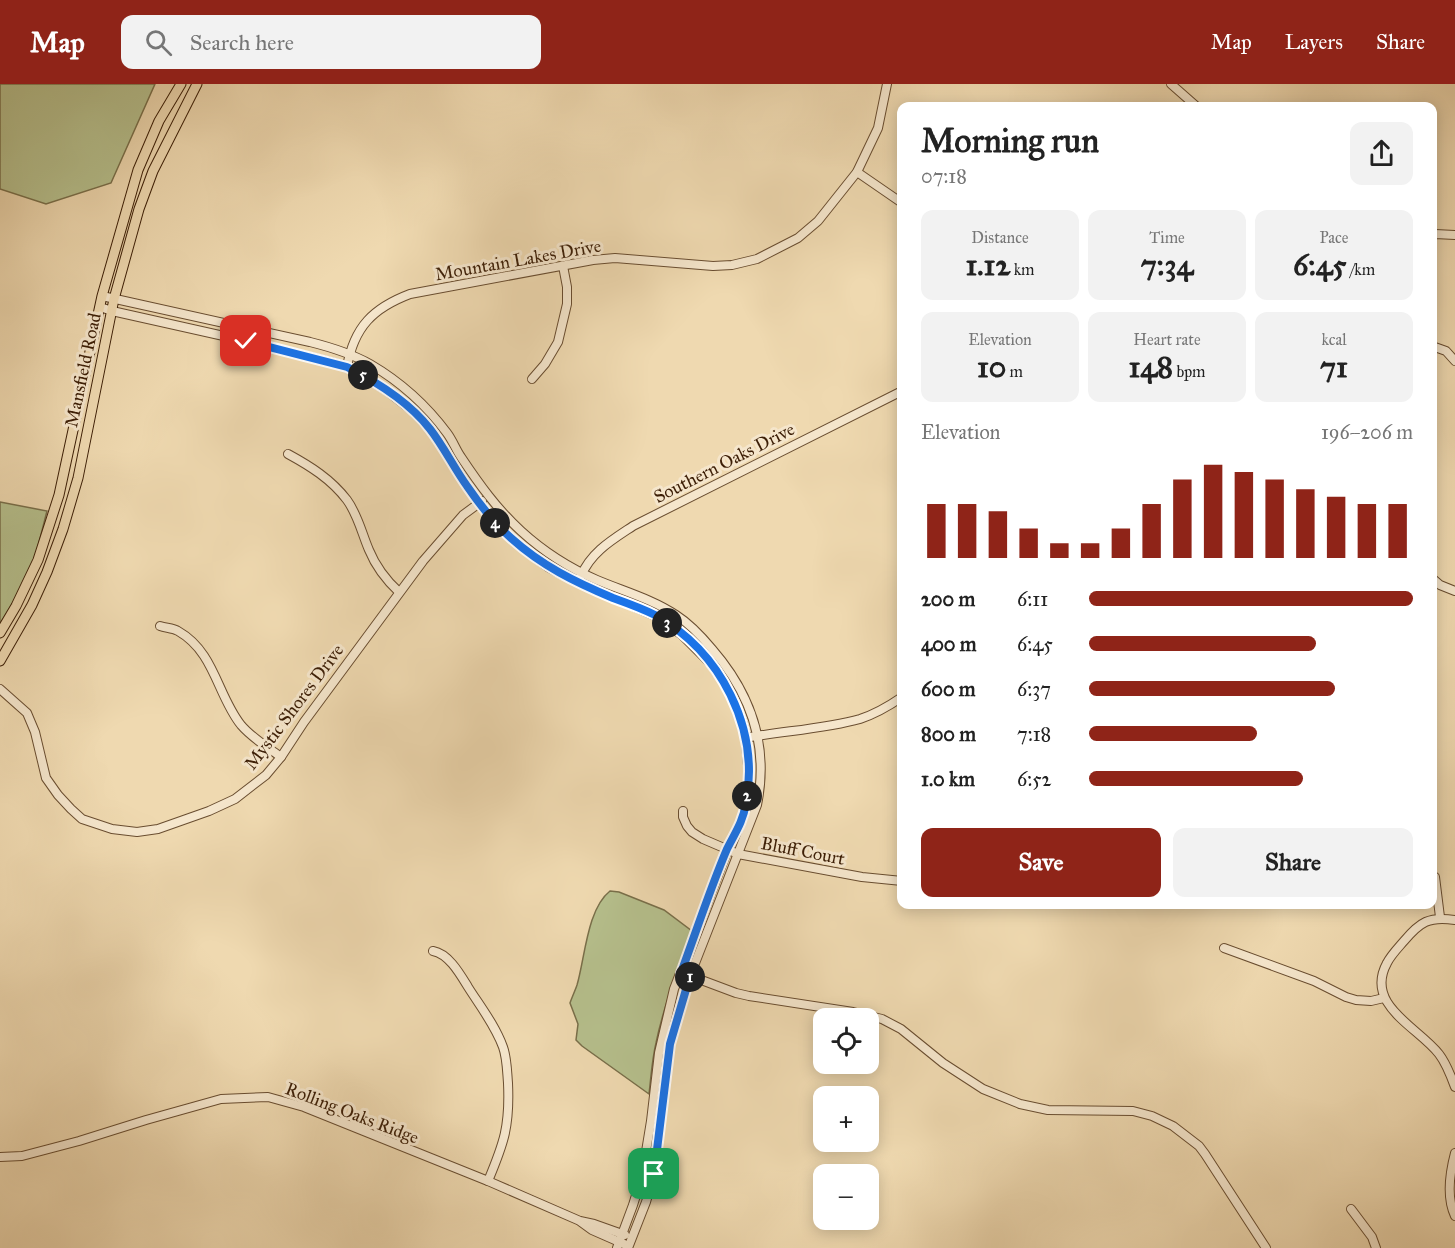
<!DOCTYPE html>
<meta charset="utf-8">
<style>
body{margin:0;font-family:"IM FELL Great Primer",serif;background:#f2f2f2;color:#222;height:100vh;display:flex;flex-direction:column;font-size:22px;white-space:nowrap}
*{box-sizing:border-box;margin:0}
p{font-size:20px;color:#767676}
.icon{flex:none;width:33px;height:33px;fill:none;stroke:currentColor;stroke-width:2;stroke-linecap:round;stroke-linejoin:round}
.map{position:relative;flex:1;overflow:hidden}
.panel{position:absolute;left:897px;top:18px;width:540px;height:807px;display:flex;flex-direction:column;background:#fff;border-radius:12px;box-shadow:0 3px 15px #0003}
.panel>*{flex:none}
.fabs{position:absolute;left:813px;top:924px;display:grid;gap:12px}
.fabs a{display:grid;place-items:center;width:66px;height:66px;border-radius:12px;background:#fff;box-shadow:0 3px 15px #0003;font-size:30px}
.pin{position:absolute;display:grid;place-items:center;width:51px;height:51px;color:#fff;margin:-26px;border-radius:12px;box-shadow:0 3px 9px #0006}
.km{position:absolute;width:30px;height:30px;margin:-15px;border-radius:50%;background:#222;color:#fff;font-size:16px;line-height:30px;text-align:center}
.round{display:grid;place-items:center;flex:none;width:63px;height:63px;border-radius:12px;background:#f2f2f2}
.headline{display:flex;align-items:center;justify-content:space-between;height:102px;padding:0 24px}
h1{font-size:33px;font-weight:700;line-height:45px}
.metrics{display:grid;grid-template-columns:repeat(3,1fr);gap:9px;height:102px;padding:6px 24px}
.metrics div{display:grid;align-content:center;border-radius:12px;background:#f2f2f2;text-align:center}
.metrics b{font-size:30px;font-weight:700}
.metrics small{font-size:16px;font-weight:400}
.metrics p{font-size:16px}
.chart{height:168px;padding:12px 24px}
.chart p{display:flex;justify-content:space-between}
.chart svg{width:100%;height:108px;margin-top:6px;stroke:#8f2418;stroke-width:6}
.cta{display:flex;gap:12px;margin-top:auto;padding:12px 24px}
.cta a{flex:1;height:69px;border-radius:12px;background:#8f2418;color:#fff;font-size:24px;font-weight:700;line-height:69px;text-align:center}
.cta a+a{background:#f2f2f2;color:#222}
ul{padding:0 24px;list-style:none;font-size:20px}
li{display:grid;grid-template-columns:96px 72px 1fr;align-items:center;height:45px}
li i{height:15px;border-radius:8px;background:#8f2418}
header{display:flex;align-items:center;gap:36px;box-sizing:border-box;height:84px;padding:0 30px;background:#8f2418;color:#fff}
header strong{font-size:28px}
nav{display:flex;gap:33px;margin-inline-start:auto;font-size:21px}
.search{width:420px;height:54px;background:#f2f2f2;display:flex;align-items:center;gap:15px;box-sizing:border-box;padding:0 21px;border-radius:12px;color:#767676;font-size:22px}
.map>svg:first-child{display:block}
</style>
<header>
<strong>Map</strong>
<div class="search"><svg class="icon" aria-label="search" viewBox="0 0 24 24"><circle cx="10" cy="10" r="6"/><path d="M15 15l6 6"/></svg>Search here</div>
<nav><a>Map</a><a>Layers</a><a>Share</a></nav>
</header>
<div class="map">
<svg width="1455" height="1164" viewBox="0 0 1455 1164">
<rect width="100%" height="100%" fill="#efd9b0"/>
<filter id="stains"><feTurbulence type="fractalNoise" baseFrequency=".00333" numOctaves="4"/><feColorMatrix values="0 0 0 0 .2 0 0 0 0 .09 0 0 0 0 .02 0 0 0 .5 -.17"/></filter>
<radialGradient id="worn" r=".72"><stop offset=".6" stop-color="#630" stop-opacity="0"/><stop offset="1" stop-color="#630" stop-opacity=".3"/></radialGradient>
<g fill="#b6c08d" stroke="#796f4a" stroke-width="1.5">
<polygon points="0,0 155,0 111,99 46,120 0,105"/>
<polygon points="0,418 47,427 31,490 0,540"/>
<path d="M610 807 619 808 664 826 692 847C679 884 664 920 656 959 652 976 651 993 649 1010L582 962 576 956 578 940 570 919C572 913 575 907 577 901 585 874 587 825 610 807Z"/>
</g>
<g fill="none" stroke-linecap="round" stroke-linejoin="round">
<defs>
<g id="minor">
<polyline points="1171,0 1196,22"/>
<polyline points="857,88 902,119"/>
<polyline points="1432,151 1435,150 1455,151"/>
<path d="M102 212 310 258C330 263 352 270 370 280 399 297 427 322 447 349 453 357 456 366 461 373 479 400 497 425 521 447 544 468 569 484 597 496 623 507 652 515 676 531 690 540 702 553 712 565 751 610 769 662 757 721L690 892 680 927 670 960 654 1090 646 1118 628 1164"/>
<polyline points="100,223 112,227 246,257 334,279 347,283 362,291 386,306 413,327 430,345 479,419 497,441 529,469 548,483 563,491 655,532 682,551 711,580 730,607 742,637 745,649 749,692 746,719 741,740 728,765 674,905 659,969 651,1037 642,1092 633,1121 617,1164"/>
<polyline points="1432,262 1446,267 1455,277"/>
<path d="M347 283C354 243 373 224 410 210L593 176 615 174 713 182 732 181 757 175 798 154 818 137 857 88 878 44 887 0"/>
<polyline points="532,295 545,280 558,258 567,220 567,203 563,182"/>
<path d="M288 370C310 382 331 395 347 416 358 431 362 450 369 466 376 483 386 496 399 508"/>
<path d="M581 492C591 468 612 456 633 442L902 307"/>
<polyline points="1432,494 1440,501 1455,507"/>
<path d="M160 542C166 544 173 544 178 547 215 568 217 611 241 641 252 654 267 663 281 673"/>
<polyline points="0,605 27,629 35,648 46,694 58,711 71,725 82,735 112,745 137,748 158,745 209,727 235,715 266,691 281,673 304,638 423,477 463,431 482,417"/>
<path d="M745 654C782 647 825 645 860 635 875 630 889 622 902 613"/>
<polyline points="683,727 683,733 687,742 692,748 703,755 738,770 862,793 902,797"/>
<polyline points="1435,793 1440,833"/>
<path d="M1455 836C1429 832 1420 838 1404 857 1398 864 1391 871 1387 879 1364 921 1418 943 1439 970 1446 979 1451 992 1455 1003"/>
<polyline points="1224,864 1314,897 1346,913 1356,916 1371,917 1384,914"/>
<path d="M433 867C449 870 460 890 468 903 480 922 495 941 503 963 507 974 507 987 508 999 510 1042 504 1059 488 1097"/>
<polyline points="688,891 736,909 749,912 853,928 882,935 901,945 943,979 983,1005 1020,1020 1048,1026 1133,1027 1152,1032 1173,1042 1199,1062 1205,1070 1266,1164"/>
<path d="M1455 1069C1450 1088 1446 1113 1455 1132"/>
<polyline points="0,1073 22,1072 79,1057 146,1036 221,1015 268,1013 304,1023 488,1097 580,1137 594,1140 625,1151"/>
<polyline points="1351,1125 1372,1153 1376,1164"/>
<polyline points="581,1138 592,1146 624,1160"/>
</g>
<g id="major">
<polyline points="0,549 16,522 38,476 59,411 102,212 138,86 159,37 181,0"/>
<polyline points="0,577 32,521 47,488 63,445 78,394 114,215 139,125 153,87 197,0"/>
</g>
</defs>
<use href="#minor" stroke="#694d30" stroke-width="10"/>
<use href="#major" stroke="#3c1e06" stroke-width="11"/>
<use href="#minor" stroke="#f5e6cc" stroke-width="8"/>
<use href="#major" stroke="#efd9b0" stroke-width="9"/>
</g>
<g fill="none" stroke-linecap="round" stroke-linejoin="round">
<defs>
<path id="route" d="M246 257 347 283C377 298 409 318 430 345 444 363 454 384 467 402 480 421 494 439 511 454 542 482 575 498 613 514 627 519 641 524 655 531 721 568 760 644 746 719 743 738 735 749 727 765 710 805 696 848 681 889L690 892 670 960 654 1090"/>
</defs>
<use href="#route" stroke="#fff" stroke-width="12"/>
<use href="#route" stroke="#1a73e8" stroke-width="8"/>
</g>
<g text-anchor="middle" stroke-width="6" stroke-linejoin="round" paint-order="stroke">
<g font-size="18" fill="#3c1e06" stroke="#f5e6cc">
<text transform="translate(518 176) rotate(-10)" y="6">Mountain Lakes Drive</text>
<text transform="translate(83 286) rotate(-78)" y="6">Mansfield Road</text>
<text transform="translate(724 379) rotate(-27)" y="6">Southern Oaks Drive</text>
<text transform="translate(294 623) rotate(-53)" y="6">Mystic Shores Drive</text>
<text transform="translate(803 767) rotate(11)" y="6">Bluff Court</text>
<text transform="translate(352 1029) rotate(21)" y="6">Rolling Oaks Ridge</text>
</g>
</g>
<rect width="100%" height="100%" filter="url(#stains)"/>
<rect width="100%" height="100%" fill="url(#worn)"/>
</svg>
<div class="fabs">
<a><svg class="icon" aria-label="locate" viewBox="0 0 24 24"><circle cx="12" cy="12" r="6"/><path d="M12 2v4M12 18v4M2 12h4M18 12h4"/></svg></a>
<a>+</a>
<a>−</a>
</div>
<div class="pin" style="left:654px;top:1090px;background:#1e9e55"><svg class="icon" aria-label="arrive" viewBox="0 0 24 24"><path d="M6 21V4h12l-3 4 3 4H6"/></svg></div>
<div class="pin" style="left:246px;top:257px;background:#d93025"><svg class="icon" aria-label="check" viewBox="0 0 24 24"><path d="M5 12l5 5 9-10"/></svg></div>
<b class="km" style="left:690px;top:893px">1</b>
<b class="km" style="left:747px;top:712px">2</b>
<b class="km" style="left:667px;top:539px">3</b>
<b class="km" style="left:495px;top:439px">4</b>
<b class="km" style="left:363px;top:291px">5</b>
<section class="panel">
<div class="headline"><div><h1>Morning run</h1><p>07:18</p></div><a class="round"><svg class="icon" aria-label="share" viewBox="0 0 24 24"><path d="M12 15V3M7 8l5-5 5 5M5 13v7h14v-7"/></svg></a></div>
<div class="metrics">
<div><p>Distance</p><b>1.12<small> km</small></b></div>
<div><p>Time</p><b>7:34</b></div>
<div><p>Pace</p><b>6:45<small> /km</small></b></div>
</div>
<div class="metrics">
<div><p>Elevation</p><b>10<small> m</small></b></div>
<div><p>Heart rate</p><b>148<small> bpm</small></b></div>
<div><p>kcal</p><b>71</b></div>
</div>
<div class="chart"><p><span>Elevation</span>196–206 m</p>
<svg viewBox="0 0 160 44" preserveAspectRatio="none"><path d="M5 44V22M15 44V22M25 44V25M35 44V32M45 44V38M55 44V38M65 44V32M75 44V22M85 44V12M95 44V6M105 44V9M115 44V12M125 44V16M135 44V19M145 44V22M155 44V22"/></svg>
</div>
<ul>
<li><b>200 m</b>6:11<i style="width:100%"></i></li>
<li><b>400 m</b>6:45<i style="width:70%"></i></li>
<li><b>600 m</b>6:37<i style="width:76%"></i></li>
<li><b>800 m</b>7:18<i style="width:52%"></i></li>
<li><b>1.0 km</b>6:52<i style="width:66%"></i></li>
</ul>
<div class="cta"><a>Save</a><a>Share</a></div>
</section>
</div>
